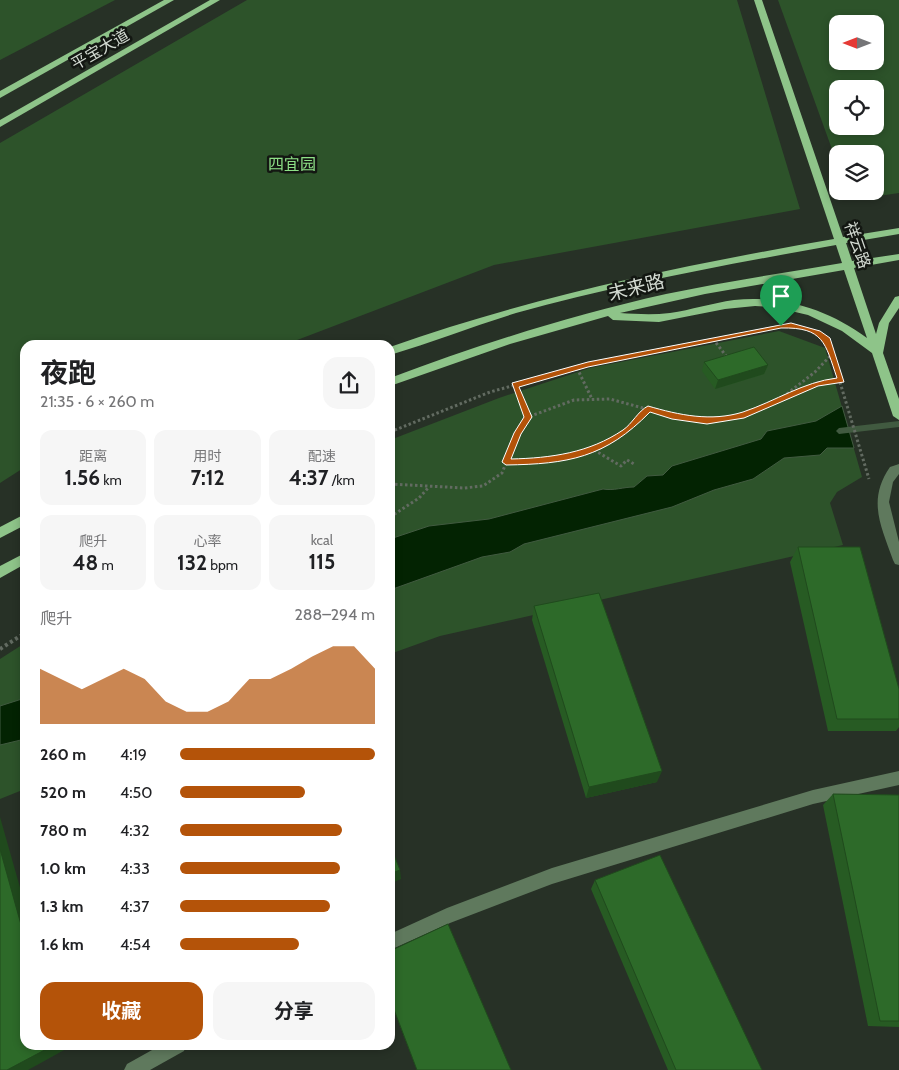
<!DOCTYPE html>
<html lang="zh">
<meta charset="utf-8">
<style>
body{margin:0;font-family:Cabin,"Noto Sans SC",sans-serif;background:#f6f6f6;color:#202124;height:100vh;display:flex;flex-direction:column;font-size:19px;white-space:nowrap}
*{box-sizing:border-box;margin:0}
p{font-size:16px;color:#757577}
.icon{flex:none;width:28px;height:28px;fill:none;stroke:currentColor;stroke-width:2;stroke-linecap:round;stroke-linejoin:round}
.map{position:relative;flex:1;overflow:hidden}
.side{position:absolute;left:20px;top:340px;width:375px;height:710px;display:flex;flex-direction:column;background:#fff;border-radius:15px;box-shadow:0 2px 8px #0003}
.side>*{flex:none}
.needle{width:32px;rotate:270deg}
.buttons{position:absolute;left:829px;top:15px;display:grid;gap:10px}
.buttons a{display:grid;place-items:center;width:55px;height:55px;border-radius:10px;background:#fff;box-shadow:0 2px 8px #0003;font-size:25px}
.pin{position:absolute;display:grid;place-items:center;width:42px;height:42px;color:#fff;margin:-51px -21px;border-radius:50% 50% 50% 0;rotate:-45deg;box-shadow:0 0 5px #0007}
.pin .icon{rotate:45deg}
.round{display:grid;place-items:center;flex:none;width:52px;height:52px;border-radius:15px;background:#f6f6f6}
.headline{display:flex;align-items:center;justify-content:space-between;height:85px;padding:0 20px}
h1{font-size:28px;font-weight:700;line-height:38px}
.metrics{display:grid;grid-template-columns:repeat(3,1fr);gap:8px;height:85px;padding:5px 20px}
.metrics div{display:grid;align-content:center;border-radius:12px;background:#f6f6f6;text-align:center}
.metrics b{font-size:21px;font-weight:700}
.metrics small{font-size:14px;font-weight:400}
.metrics p{font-size:14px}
.chart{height:140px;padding:10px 20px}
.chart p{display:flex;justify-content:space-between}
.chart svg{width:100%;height:90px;margin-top:5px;fill:#b45309;opacity:.7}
.button{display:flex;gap:10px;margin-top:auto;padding:10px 20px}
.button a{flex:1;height:58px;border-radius:15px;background:#b45309;color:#fff;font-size:20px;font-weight:700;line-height:58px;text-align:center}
.button a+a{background:#f6f6f6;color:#202124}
ul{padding:0 20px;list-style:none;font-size:16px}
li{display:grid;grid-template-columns:80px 60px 1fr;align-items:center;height:38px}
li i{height:12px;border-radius:6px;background:#b45309}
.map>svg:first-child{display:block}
</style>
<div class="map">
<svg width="899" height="1070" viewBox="0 0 899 1070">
<rect width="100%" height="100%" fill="#273126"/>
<g fill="#2d532a" fill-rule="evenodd">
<polygon points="0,0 115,0 0,60"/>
<polygon points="247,0 737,0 800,209 494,265 284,345 25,345 25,467 0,483 0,143"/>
<path d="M778 0H899V193L851 200 848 191H875V154H838L837 163ZM838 24H875V61H838ZM838 89H875V126H838Z"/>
<polygon points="779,331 825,348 862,477 837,492 830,503 843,545 440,636 390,654 390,440 499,398 590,368"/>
<polygon points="25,643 25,789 0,799 0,659"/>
</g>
<g fill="#032302" stroke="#415a40">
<path d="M842 406 854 448H827L820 455 784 458 753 479 714 490 672 507 524 544 510 552 482 557 390 590V539L429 526 489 519 603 489C614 491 623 487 634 487L647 476 663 475 672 466 761 439 767 431 816 421Z"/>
<polygon points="25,698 25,739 0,745 0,706"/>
</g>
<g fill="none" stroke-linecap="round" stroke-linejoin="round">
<polygon fill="#415a40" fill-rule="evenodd" points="899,421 899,427 839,434 836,431 839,428"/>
<g stroke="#626b61" stroke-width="3" stroke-dasharray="2.5 2.5" stroke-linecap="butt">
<polyline points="713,339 727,357"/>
<polyline points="827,339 869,479"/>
<polyline points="577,368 592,399"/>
<polyline points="514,385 528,417"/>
<polyline points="783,397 815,372 833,353"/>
<polyline points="390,432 490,392 588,365 781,326 791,326"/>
<polyline points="594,450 621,466 627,460 634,464"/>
<path d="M506 462C548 464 593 459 627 431 635 425 641 416 648 409"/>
<polyline points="390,484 464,488 483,486 502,473 518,433 528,417 574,400 610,399 672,416 707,421 744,415 817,383 841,380"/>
<polyline points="390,517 419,498 429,487"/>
</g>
<polyline stroke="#626b61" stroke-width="4" stroke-dasharray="3 3" stroke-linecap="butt" points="0,649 25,633"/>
<g fill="#5f795d" fill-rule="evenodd">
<path d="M899 464V474L893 482 889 502 899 542V565L895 564 893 560C881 526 867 500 890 467Z"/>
<polygon points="899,771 899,785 813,804 552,884 450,923 390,950 390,934 447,908 552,868 813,790"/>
<polygon points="161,1045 186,1045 184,1051 150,1070 124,1070 127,1064"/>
</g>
<g fill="#8ec489" fill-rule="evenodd">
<polygon points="164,0 174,0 0,98 0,91"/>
<polygon points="210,0 220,0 0,127 0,120"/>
<path d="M754 0H762L843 237 899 228V234L846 243 852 261 899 254V260L854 268 876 334 879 323 895 297 899 296V308L889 323 883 353 899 399V420L893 416 872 353 842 331 808 315 774 307 755 306 725 309 659 322 613 320 608 316 510 344 390 386V378C480 344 572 315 666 294 724 282 783 273 842 263L836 245C729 264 621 284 516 313 474 326 432 342 390 355V347C535 296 683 265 834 239ZM844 270 867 338C828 309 782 295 734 300 712 303 691 310 670 313 653 315 636 314 620 313L705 294Z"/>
<polygon points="25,514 25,525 0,538 0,527"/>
<polygon points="25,553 25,564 0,578 0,566"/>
</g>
</g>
<g fill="#275b23">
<polygon points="704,362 768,365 764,374 715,389 702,371"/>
<polygon points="798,547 899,689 899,727 896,731 828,731 790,562"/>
<polygon points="534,606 657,782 586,798 532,620"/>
<polygon points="833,794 899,795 899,1027 868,1026 823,805"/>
<polygon points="595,880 762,1070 668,1070 591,889"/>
<polygon points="390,951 511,1070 417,1070 390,1000"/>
</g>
<g fill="#204a1d">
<polygon points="768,365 764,374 715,389 718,380"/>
<polygon points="662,771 657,782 586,798 589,787"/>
<polygon points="0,817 25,905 25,939 0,849"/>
<polygon points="400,870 401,879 390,884 390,874"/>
<polygon points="54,1045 65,1045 66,1049 28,1070 7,1070"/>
</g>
<g fill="#2d6a29" stroke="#204a1d">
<polygon points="754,347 768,365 718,380 704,362"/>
<polygon points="798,547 860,547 899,689 899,719 837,719"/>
<polygon points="599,593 662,771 589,787 534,606"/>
<polygon points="833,794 899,795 899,1021 880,1021"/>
<polygon points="390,845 400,870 390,874"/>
<polygon points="0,849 25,939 25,1045 54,1045 7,1070 0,1070"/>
<polygon points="660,855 762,1070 676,1070 595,880"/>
<polygon points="448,924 511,1070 417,1070 390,999 390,951"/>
</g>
<path fill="#b45309" stroke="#fff" fill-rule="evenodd" d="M791 323 820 331 830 338 844 382 818 386 744 418 707 424 672 419 650 412C605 458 568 464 506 465L502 462 514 433 524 417 512 383 588 362ZM781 328C824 327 825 343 837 378 803 382 776 401 743 412 711 422 679 415 648 406 638 411 632 424 623 430 589 453 551 458 511 459L521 434 532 417 519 387 588 367Z"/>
<g text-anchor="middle" stroke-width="5" stroke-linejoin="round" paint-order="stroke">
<g font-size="16" fill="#d2d9d1" stroke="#131712">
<text transform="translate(100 49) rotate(-30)" y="6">平宝大道</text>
<text transform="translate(858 245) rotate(71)" y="6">祥云路</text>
</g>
<g font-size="16" fill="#8ee187" stroke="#131712">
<text x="292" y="170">四宜园</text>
</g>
<g font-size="19" fill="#d2d9d1" stroke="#131712">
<text transform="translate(636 287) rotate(-14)" y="7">未来路</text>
</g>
</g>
</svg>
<div class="buttons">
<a><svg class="needle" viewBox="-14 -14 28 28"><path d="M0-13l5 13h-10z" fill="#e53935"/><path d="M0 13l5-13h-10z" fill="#757577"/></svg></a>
<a><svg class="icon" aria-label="locate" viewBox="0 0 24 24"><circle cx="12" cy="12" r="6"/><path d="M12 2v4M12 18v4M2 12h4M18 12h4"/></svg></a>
<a><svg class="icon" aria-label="layers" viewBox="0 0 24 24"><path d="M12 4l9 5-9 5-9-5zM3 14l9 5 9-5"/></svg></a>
</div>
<div class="pin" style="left:781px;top:326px;background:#1e9e55"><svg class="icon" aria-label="arrive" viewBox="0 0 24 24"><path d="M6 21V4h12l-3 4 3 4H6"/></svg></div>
<section class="side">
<div class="headline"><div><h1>夜跑</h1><p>21:35 · 6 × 260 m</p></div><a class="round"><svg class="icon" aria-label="share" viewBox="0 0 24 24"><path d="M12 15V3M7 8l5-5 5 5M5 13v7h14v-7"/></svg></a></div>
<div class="metrics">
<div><p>距离</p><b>1.56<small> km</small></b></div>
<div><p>用时</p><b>7:12</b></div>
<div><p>配速</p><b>4:37<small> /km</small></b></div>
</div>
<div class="metrics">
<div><p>爬升</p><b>48<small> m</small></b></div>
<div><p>心率</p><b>132<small> bpm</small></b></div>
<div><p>kcal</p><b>115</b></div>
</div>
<div class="chart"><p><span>爬升</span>288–294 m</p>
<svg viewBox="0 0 160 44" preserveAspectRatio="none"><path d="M0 44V17L10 22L20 27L30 22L40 17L50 22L60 33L70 38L80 38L90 33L100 22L110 22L120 17L130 11L140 6L150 6L160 17V44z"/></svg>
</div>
<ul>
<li><b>260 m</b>4:19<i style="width:100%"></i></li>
<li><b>520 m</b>4:50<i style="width:64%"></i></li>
<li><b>780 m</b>4:32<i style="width:83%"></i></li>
<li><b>1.0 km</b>4:33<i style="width:82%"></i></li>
<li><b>1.3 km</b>4:37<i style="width:77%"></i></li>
<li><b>1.6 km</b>4:54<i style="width:61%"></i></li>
</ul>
<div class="button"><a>收藏</a><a>分享</a></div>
</section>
</div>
